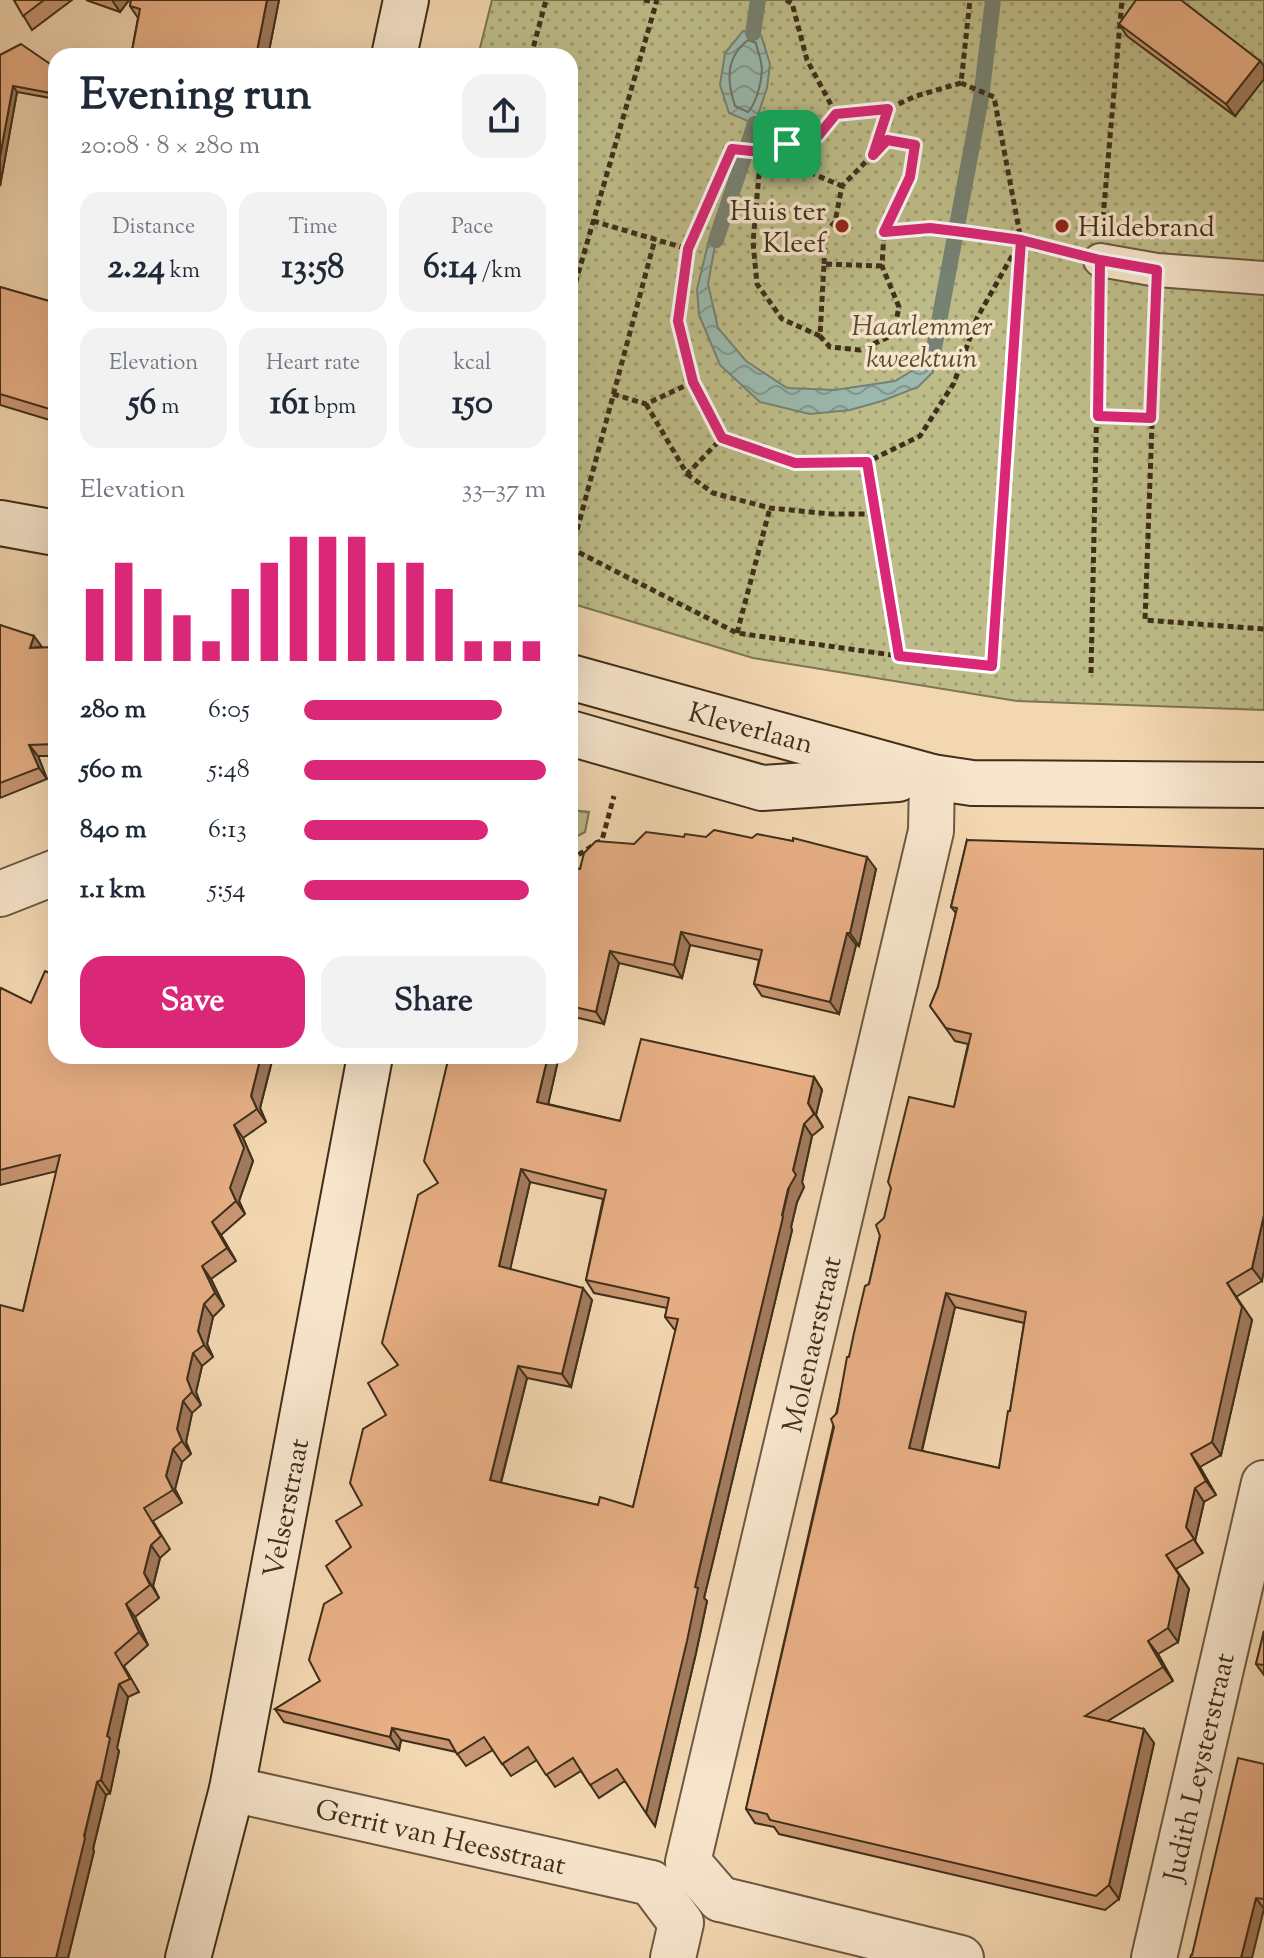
<!DOCTYPE html>
<meta charset="utf-8">
<style>
body{margin:0;font-family:"Sorts Mill Goudy",serif;background:#f2f2f3;color:#1f2937;height:100vh;display:flex;flex-direction:column;font-size:30px;white-space:nowrap}
*{box-sizing:border-box;margin:0}
p{font-size:26px;color:#747a83}
.icon{flex:none;width:44px;height:44px;fill:none;stroke:currentColor;stroke-width:2;stroke-linecap:round;stroke-linejoin:round}
.map{position:relative;flex:1;overflow:hidden}
.drawer{position:absolute;left:48px;top:48px;width:530px;height:1016px;display:flex;flex-direction:column;background:#fff;border-radius:24px;box-shadow:0 8px 32px #0002}
.drawer>*{flex:none}
.pin{position:absolute;display:grid;place-items:center;width:68px;height:68px;color:#fff;margin:-34px;border-radius:16px;box-shadow:0 4px 12px #0006}
.round{display:grid;place-items:center;flex:none;width:84px;height:84px;border-radius:24px;background:#f2f2f3}
.overview{display:flex;align-items:center;justify-content:space-between;height:136px;padding:0 32px}
h1{font-size:44px;font-weight:700;line-height:60px}
.metrics{display:grid;grid-template-columns:repeat(3,1fr);gap:12px;height:136px;padding:8px 32px}
.metrics div{display:grid;align-content:center;border-radius:20px;background:#f2f2f3;text-align:center}
.metrics b{font-size:34px;font-weight:700}
.metrics small{font-size:22px;font-weight:400}
.metrics p{font-size:22px}
.chart{height:224px;padding:16px 32px}
.chart p{display:flex;justify-content:space-between}
.chart svg{width:100%;height:144px;margin-top:8px;stroke:#db2777;stroke-width:6}
.cta{display:flex;gap:16px;margin-top:auto;padding:16px 32px}
.cta a{flex:1;height:92px;border-radius:24px;background:#db2777;color:#fff;font-size:32px;font-weight:700;line-height:92px;text-align:center}
.cta a+a{background:#f2f2f3;color:#1f2937}
ul{padding:0 32px;list-style:none;font-size:26px}
li{display:grid;grid-template-columns:128px 96px 1fr;align-items:center;height:60px}
li i{height:20px;border-radius:10px;background:#db2777}
.map>svg:first-child{display:block}
</style>
<div class="map">
<svg width="1264" height="1958" viewBox="0 0 1264 1958">
<defs>
<pattern id="grass-tufts" width="24" height="20" patternUnits="userSpaceOnUse" patternTransform="scale(2)"><rect width="24" height="20" fill="#bebd89"/><path d="M3 7l-1-3M5 7V3M7 7l1-3M15 17l-1-3M17 17v-4M19 17l1-3" fill="none" stroke="#9c9a6f"/></pattern>
<pattern id="park-dots" width="8" height="8" patternUnits="userSpaceOnUse" patternTransform="scale(2)"><rect width="8" height="8" fill="#bebd89"/><path d="M2 2h.1M6 6h.1" fill="none" stroke="#9c9a6f" stroke-width="1.8" stroke-linecap="round"/></pattern>
<pattern id="water-waves" width="16" height="10" patternUnits="userSpaceOnUse" patternTransform="scale(2)"><rect width="16" height="10" fill="#9bb9ae"/><path d="M0 5q4-4 8 0t8 0" fill="none" stroke="#80978d"/></pattern>
</defs>
<rect width="100%" height="100%" fill="#f3d7b1"/>
<filter id="stains"><feTurbulence type="fractalNoise" baseFrequency=".0025" numOctaves="4"/><feColorMatrix values="0 0 0 0 .2 0 0 0 0 .09 0 0 0 0 .02 0 0 0 .5 -.17"/></filter>
<radialGradient id="worn" r=".72"><stop offset=".6" stop-color="#630" stop-opacity="0"/><stop offset="1" stop-color="#630" stop-opacity=".3"/></radialGradient>
<polygon fill="url(#grass-tufts)" stroke="#7e7652" stroke-width="2" points="570,810 589,812 585,832 570,840"/>
<polygon fill="url(#park-dots)" stroke="#7e7652" stroke-width="2" points="492,0 1264,0 1264,710 1017,701 753,658 570,603 570,56 478,56"/>
<g fill="url(#water-waves)" stroke="#768273" stroke-width="2">
<polygon points="743,31 761,35 770,64 767,88 755,124 729,113 720,85 725,53"/>
<polygon points="709,240 716,240 708,284 718,328 746,361 787,388 835,390 895,381 932,359 933,372 918,387 882,401 850,410 810,414 760,402 720,365 699,315 697,289"/>
</g>
<g fill="none" stroke-linecap="round" stroke-linejoin="round">
<path stroke="#6d7464" stroke-width="2" d="M748 40 756 43C757 49 760 56 761 62 764 76 757 102 748 112L735 106C727 81 725 58 748 40Z"/>
<g stroke="#768273" stroke-width="16">
<polyline points="753,33 758,0"/>
<polyline points="716,240 755,124"/>
<polyline points="932,359 981,98 993,0"/>
</g>
<defs>
<polyline id="lane" points="1100,260 1157,270 1264,278"/>
<g id="street">
<polyline points="0,894 56,872"/>
<polyline points="232,1789 651,1883"/>
<polyline points="651,1883 681,1923 673,1958"/>
<polyline points="720,1899 688,1862 931,831 932,777"/>
<polyline points="720,1899 961,1958"/>
<polyline points="1154,1958 1264,1483"/>
</g>
<g id="secondary">
<polyline points="394,56 406,0"/>
<polyline points="0,523 56,533"/>
<polyline points="570,677 932,777 972,783 1264,785"/>
<polyline points="570,733 762,788 898,779"/>
<polyline points="188,1958 232,1789 370,1056"/>
</g>
</defs>
<use href="#lane" stroke="#6c5940" stroke-width="36"/>
<use href="#street" stroke="#6c5940" stroke-width="48"/>
<use href="#secondary" stroke="#3f2f1a" stroke-width="48"/>
<g stroke="#3f2f1a" stroke-width="5" stroke-dasharray="6 4" stroke-linecap="butt">
<polyline points="644,0 657,2"/>
<polyline points="786,0 792,3 807,60 836,114"/>
<polyline points="531,56 546,0"/>
<polyline points="961,83 916,96 888,109 836,114 818,136 761,152 732,149 688,249 678,321 693,382 722,438 795,463 867,462 920,436 954,383 977,318 1021,240 994,97 961,83 970,0"/>
<polyline points="873,154 888,109"/>
<polyline points="1103,218 1122,0"/>
<polyline points="593,221 688,249"/>
<polyline points="824,264 826,231 835,222 842,186 887,140 915,145 910,177 884,231"/>
<polyline points="882,266 824,264 820,336 830,347 860,350 893,335 899,307 882,266 884,232 930,228 1021,240 1060,250"/>
<polyline points="570,302 657,0"/>
<polyline points="1156,313 1145,620 1264,629"/>
<polyline points="820,336 782,319 757,284 753,242 761,152 842,186"/>
<polyline points="613,394 646,404 693,382"/>
<polyline points="646,404 687,474 722,438"/>
<polyline points="1098,416 1151,418"/>
<polyline points="867,462 899,656"/>
<polyline points="687,474 713,493 770,508 831,514 876,514"/>
<polyline points="570,548 737,633 899,656 992,666 1021,245"/>
<polyline points="572,549 655,239"/>
<polyline points="737,633 770,508"/>
<polyline points="1091,673 1099,304"/>
<polyline points="570,860 602,840 614,796"/>
</g>
<use href="#lane" stroke="#f7e5cc" stroke-width="32"/>
<use href="#street" stroke="#f7e5cc" stroke-width="44"/>
<use href="#secondary" stroke="#f7e5cc" stroke-width="44"/>
</g>
<g fill="#c89672" stroke="#3f2f1a" stroke-width="2" fill-rule="evenodd">
<polygon points="14,0 72,0 32,30"/>
<polygon points="86,0 129,0 120,12"/>
<polygon points="131,0 279,0 268,56 131,56 138,18 130,6"/>
<polygon points="1119,24 1260,61 1264,66 1264,79 1235,116 1127,36"/>
<polygon points="0,55 56,68 56,99 17,92 0,186"/>
<polygon points="0,287 56,303 56,422 0,405"/>
<polygon points="0,625 42,648 56,647 56,756 38,756 47,779 0,798"/>
<path d="M967 840 1262 1281 1236 1297 1252 1320 1221 1455 1200 1467 1216 1495 1204 1502 1195 1541 1203 1553 1176 1569 1189 1589 1178 1642 1158 1654 1173 1681 1108 1721 1154 1743 1119 1899 1105 1910 779 1834 774 1827 755 1823 746 1809 849 1357 869 1284 884 1218 954 1107 968 1044 955 1041 930 1006 938 987 956 913 951 907ZM955 1307 1024 1323 1010 1411 999 1468 922 1451Z"/>
<polygon points="570,868 580,869 876,869 859,946 856,945 839,1014 762,996 754,984 759,960 690,945 682,978 619,963 604,1024 570,1016"/>
<polygon points="0,991 56,1056 278,1056 278,1058 273,1057 260,1108 266,1122 243,1138 253,1161 239,1201 245,1214 221,1235 236,1261 211,1279 224,1306 213,1317 207,1344 213,1357 202,1366 196,1392 201,1405 192,1413 186,1442 191,1454 182,1462 175,1489 182,1503 153,1521 170,1549 160,1558 153,1586 159,1598 135,1617 148,1645 124,1666 139,1692 128,1697 117,1748 119,1751 110,1793 106,1795 93,1849 94,1851 68,1958 23,1311 57,1171 0,1185"/>
<path d="M449 1056H559L548 1104 620 1121 814 1077 822 1090 816 1115 823 1127 812 1136 802 1182 804 1187 797 1202 791 1227 792 1230 713 1561 704 1598 707 1601 696 1653 655 1826 625 1781 599 1798 581 1771 555 1787 537 1760 511 1776 493 1750 466 1766 456 1752 401 1740 399 1750 284 1722 275 1709 320 1681 342 1593 351 1547 386 1415 438 1183ZM530 1182 603 1199 586 1280 594 1293 667 1308 665 1317 674 1329 676 1330 633 1507 598 1505 501 1483 527 1378 571 1387 592 1300 510 1269Z"/>
<polygon points="1264,1631 1264,1675 1256,1664"/>
<polygon points="1264,1764 1264,1909 1192,1955"/>
</g>
<g fill="#a27a5d" stroke="#3f2f1a" stroke-width="2">
<polygon points="112,0 129,0 120,12"/>
<polygon points="267,0 279,0 268,56 256,56"/>
<polygon points="1260,61 1264,66 1264,79 1235,116 1226,104"/>
<polygon points="13,86 17,92 0,186 0,156"/>
<polygon points="34,636 42,647 30,648"/>
<polygon points="29,745 38,756 47,779 39,768"/>
<polygon points="867,857 876,869 859,946 850,933"/>
<polygon points="681,932 690,945 682,978 674,965"/>
<polygon points="847,933 856,945 839,1014 830,1002"/>
<polygon points="610,951 619,963 604,1024 596,1012"/>
<polygon points="261,1056 272,1056 273,1057 260,1108 266,1122 257,1109 251,1096"/>
<polygon points="548,1056 559,1056 546,1114 537,1102"/>
<polygon points="814,1077 822,1090 816,1115 823,1127 808,1103"/>
<polygon points="804,1124 812,1136 802,1182 804,1187 797,1202 791,1227 792,1230 713,1561 704,1598 707,1601 696,1653 655,1826 646,1813 695,1587"/>
<polygon points="234,1125 243,1138 253,1161 239,1201 245,1214 236,1201 230,1188"/>
<polygon points="521,1169 530,1182 508,1279 499,1266"/>
<polygon points="1264,1215 1264,1271 1262,1281 1252,1268"/>
<polygon points="212,1222 221,1235 236,1261 227,1248"/>
<polygon points="202,1266 211,1279 224,1306 215,1293"/>
<polygon points="1227,1283 1252,1320 1221,1455 1212,1442"/>
<polygon points="583,1288 592,1300 571,1387 562,1374"/>
<polygon points="946,1293 955,1307 919,1462 909,1448"/>
<polygon points="204,1304 213,1317 207,1344 213,1357 204,1345 198,1331"/>
<polygon points="193,1353 202,1366 196,1392 201,1405 192,1392 187,1379"/>
<polygon points="518,1366 527,1378 498,1493 490,1480"/>
<polygon points="183,1401 192,1413 186,1442 191,1454 182,1441 177,1429"/>
<polygon points="173,1449 182,1462 175,1489 182,1503 173,1490 166,1476"/>
<polygon points="1191,1454 1200,1467 1216,1495 1206,1481"/>
<polygon points="1195,1488 1204,1502 1195,1541 1203,1553 1186,1527"/>
<polygon points="151,1545 160,1558 153,1586 159,1598 144,1573"/>
<polygon points="1166,1555 1189,1589 1178,1642 1168,1628"/>
<polygon points="126,1604 135,1617 148,1645 139,1632"/>
<polygon points="1148,1641 1158,1654 1173,1681 1163,1667"/>
<polygon points="119,1684 128,1697 117,1748 119,1751 110,1793 101,1780 107,1736"/>
<polygon points="392,1728 401,1740 399,1750 390,1737"/>
<polygon points="1144,1729 1154,1743 1119,1899 1109,1885"/>
<polygon points="97,1782 106,1795 93,1849 94,1851 68,1958 56,1958"/>
<polygon points="1256,1898 1264,1909 1252,1958 1241,1958"/>
</g>
<g fill="#e8af85" stroke="#3f2f1a" stroke-width="2" fill-rule="evenodd">
<polygon points="14,0 44,0 23,16"/>
<polygon points="131,0 267,0 256,56 131,56 140,9 130,6"/>
<polygon points="1136,0 1181,0 1260,61 1226,104 1119,24"/>
<polygon points="21,44 56,68 56,94 13,86 0,156 0,55"/>
<polygon points="0,287 56,303 56,411 0,394"/>
<polygon points="0,625 34,636 30,648 56,647 56,744 29,745 39,768 0,783"/>
<polygon points="714,830 752,838 757,834 793,841 793,838 867,857 850,933 847,933 830,1002 754,984 762,950 681,932 674,965 610,951 596,1012 570,1006 570,868 580,869 584,853 596,841 634,844 646,832 684,837 685,834 706,837"/>
<path d="M967 840 1264 849V1215L1252 1268 1227 1283 1242 1307 1212 1442 1191 1454 1206 1481 1195 1488 1186 1527 1194 1539 1166 1555 1179 1575 1168 1628 1148 1641 1163 1667 1085 1716 1144 1729 1109 1885 1096 1896 770 1820 767 1814 746 1809 834 1427 831 1419 837 1413 847 1357H849L854 1333 865 1286 869 1284 880 1236 876 1225 884 1218 891 1188 888 1182 909 1097 954 1107 971 1034 946 1028 930 1006 938 987 957 908 951 907ZM946 1293 1026 1312 1010 1411H1008L999 1468 909 1448Z"/>
<polygon points="45,971 56,976 56,1056 261,1056 251,1096 257,1109 234,1125 244,1148 230,1188 236,1201 212,1222 227,1248 202,1266 215,1293 204,1304 198,1331 204,1345 193,1353 187,1379 192,1392 183,1401 177,1429 182,1441 173,1449 166,1476 173,1490 144,1508 161,1536 151,1545 144,1573 150,1585 126,1604 139,1632 115,1653 130,1679 119,1684 107,1736 110,1738 101,1780 97,1782 84,1836 85,1838 56,1958 0,1958 0,1305 23,1311 60,1155 0,1170 0,991 1,988 31,1003"/>
<path d="M641 1039 814 1077 808 1103 814 1114 804 1124 793 1170 796 1175 788 1189 782 1215 783 1217 704 1548 695 1587 698 1588 687 1641 646 1813 617 1769 590 1785 573 1758 546 1775 528 1747 502 1764 484 1737 457 1754 449 1740 392 1728 390 1737 275 1709 320 1681 309 1660 324 1604 342 1593 326 1566 351 1547 336 1521 362 1505 350 1483 363 1429 386 1415 368 1383 398 1365 382 1343 418 1195 438 1183 424 1161 449 1056H548L537 1102 620 1121ZM521 1169 606 1190 586 1280 669 1298 665 1317 678 1319 633 1507 600 1497 598 1505 490 1480 518 1366 562 1374 583 1288 499 1266Z"/>
<polygon points="1264,1631 1264,1665 1256,1664"/>
<polygon points="1238,1758 1264,1764 1264,1899 1256,1898 1241,1958 1190,1958 1191,1955 1192,1955"/>
</g>
<g fill="none" stroke-linecap="round" stroke-linejoin="round">
<defs>
<polyline id="route" points="787,144 761,152 732,149 688,249 678,321 693,382 722,438 795,463 867,462 899,656 992,666 1021,240 1100,260 1098,416 1151,418 1157,270 1100,260 1021,240 963,232 930,228 884,232 910,177 915,145 887,140 873,155 888,109 836,114 818,136 787,144"/>
</defs>
<use href="#route" stroke="#fff" stroke-width="16"/>
<use href="#route" stroke="#db2777" stroke-width="10"/>
</g>
<g fill="#8f2418" stroke="#f7e5cc" stroke-width="3">
<circle cx="842" cy="226" r="8"/>
<circle cx="1062" cy="226" r="8"/>
</g>
<g text-anchor="middle" stroke-width="7" stroke-linejoin="round" paint-order="stroke">
<g font-size="28" fill="#3f2f1a" stroke="#f7e5cc" text-anchor="end">
<text x="826" y="220">Huis ter<tspan x="826" dy="32">Kleef</tspan></text>
<text x="1078" y="236" text-anchor="start">Hildebrand</text>
</g>
<g font-size="28" font-style="italic" fill="#584b30" stroke="#f7e5cc">
<text x="922" y="335">Haarlemmer<tspan x="922" dy="32">kweektuin</tspan></text>
</g>
<g font-size="28" fill="#3f2f1a" stroke="#f7e5cc">
<text transform="translate(751 727) rotate(15)" y="10">Kleverlaan</text>
<text transform="translate(811 1344) rotate(-77)" y="10">Molenaerstraat</text>
<text transform="translate(285 1508) rotate(-79)" y="10">Velserstraat</text>
<text transform="translate(1198 1767) rotate(-77)" y="10">Judith Leysterstraat</text>
<text transform="translate(441 1836) rotate(13)" y="10">Gerrit van Heesstraat</text>
</g>
</g>
<rect width="100%" height="100%" filter="url(#stains)"/>
<rect width="100%" height="100%" fill="url(#worn)"/>
</svg>
<div class="pin" style="left:787px;top:144px;background:#1e9e55"><svg class="icon" aria-label="arrive" viewBox="0 0 24 24"><path d="M6 21V4h12l-3 4 3 4H6"/></svg></div>
<section class="drawer">
<div class="overview"><div><h1>Evening run</h1><p>20:08 · 8 × 280 m</p></div><a class="round"><svg class="icon" aria-label="share" viewBox="0 0 24 24"><path d="M12 15V3M7 8l5-5 5 5M5 13v7h14v-7"/></svg></a></div>
<div class="metrics">
<div><p>Distance</p><b>2.24<small> km</small></b></div>
<div><p>Time</p><b>13:58</b></div>
<div><p>Pace</p><b>6:14<small> /km</small></b></div>
</div>
<div class="metrics">
<div><p>Elevation</p><b>56<small> m</small></b></div>
<div><p>Heart rate</p><b>161<small> bpm</small></b></div>
<div><p>kcal</p><b>150</b></div>
</div>
<div class="chart"><p><span>Elevation</span>33–37 m</p>
<svg viewBox="0 0 160 44" preserveAspectRatio="none"><path d="M5 44V22M15 44V14M25 44V22M35 44V30M45 44V38M55 44V22M65 44V14M75 44V6M85 44V6M95 44V6M105 44V14M115 44V14M125 44V22M135 44V38M145 44V38M155 44V38"/></svg>
</div>
<ul>
<li><b>280 m</b>6:05<i style="width:82%"></i></li>
<li><b>560 m</b>5:48<i style="width:100%"></i></li>
<li><b>840 m</b>6:13<i style="width:76%"></i></li>
<li><b>1.1 km</b>5:54<i style="width:93%"></i></li>
</ul>
<div class="cta"><a>Save</a><a>Share</a></div>
</section>
</div>
